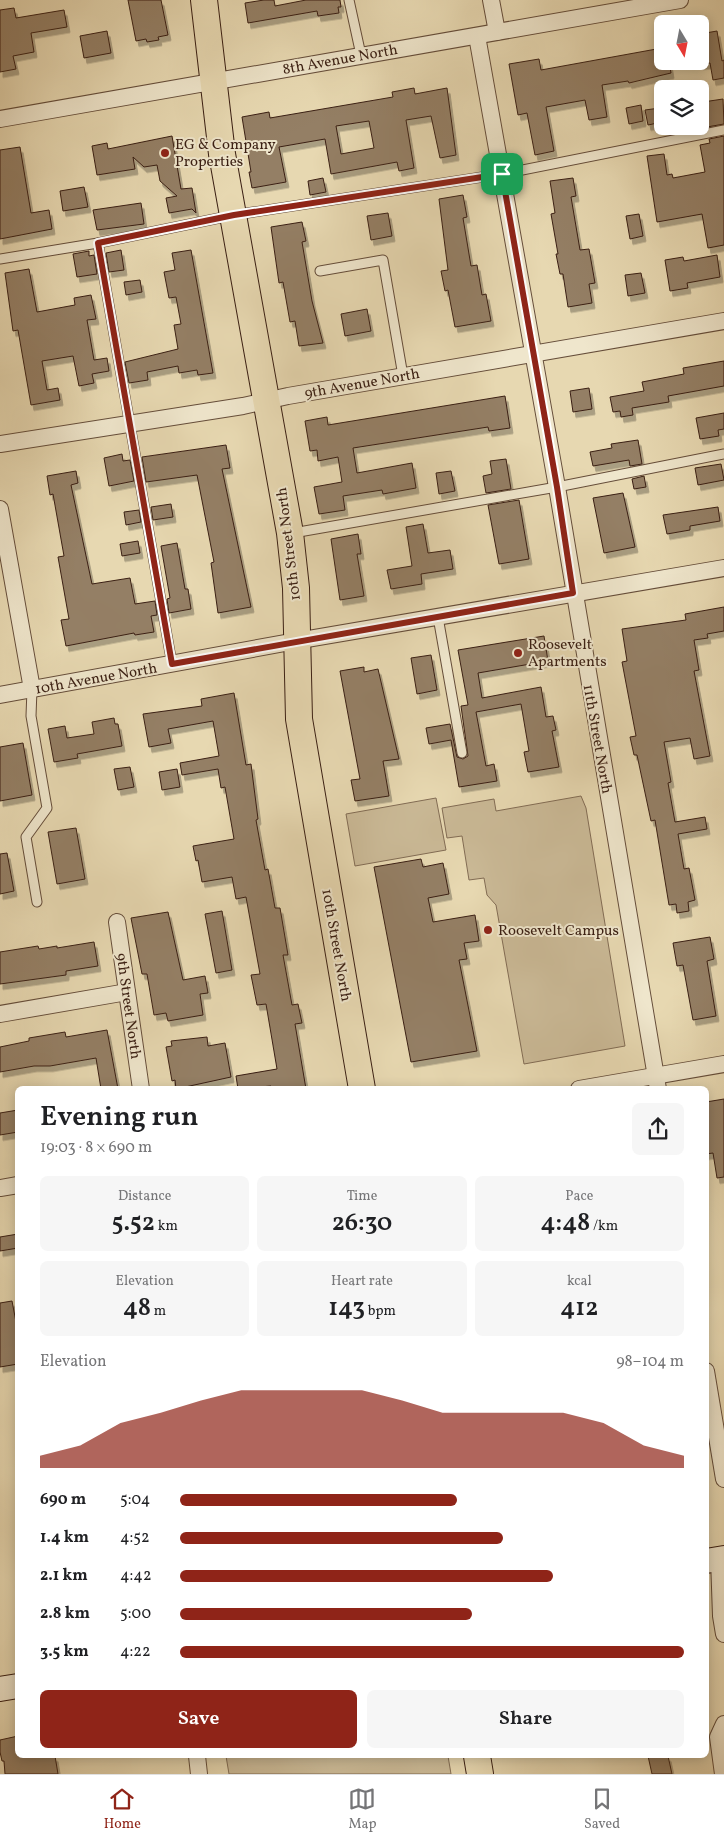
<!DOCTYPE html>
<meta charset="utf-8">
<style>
body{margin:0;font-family:Vollkorn,serif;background:#f6f6f6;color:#202124;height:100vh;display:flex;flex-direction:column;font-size:19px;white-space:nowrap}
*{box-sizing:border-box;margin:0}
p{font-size:16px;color:#757577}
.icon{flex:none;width:28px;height:28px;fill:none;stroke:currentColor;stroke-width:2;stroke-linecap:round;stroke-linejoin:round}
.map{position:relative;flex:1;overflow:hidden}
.drawer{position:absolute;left:15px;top:1086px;width:694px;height:672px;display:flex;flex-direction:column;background:#fff;border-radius:8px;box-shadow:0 2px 12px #0003}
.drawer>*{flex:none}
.needle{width:32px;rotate:170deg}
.buttons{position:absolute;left:654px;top:15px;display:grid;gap:10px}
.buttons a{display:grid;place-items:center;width:55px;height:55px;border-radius:8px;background:#fff;box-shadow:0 2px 12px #0003;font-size:25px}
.pin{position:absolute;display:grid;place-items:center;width:42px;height:42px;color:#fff;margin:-21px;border-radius:10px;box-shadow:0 2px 8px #0006}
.round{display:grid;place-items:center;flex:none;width:52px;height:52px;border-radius:8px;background:#f6f6f6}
.overview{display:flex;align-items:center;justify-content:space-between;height:85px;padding:0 25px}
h1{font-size:28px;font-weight:600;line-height:38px}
.figures{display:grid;grid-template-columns:repeat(3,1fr);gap:8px;height:85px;padding:5px 25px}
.figures div{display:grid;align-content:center;border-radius:8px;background:#f6f6f6;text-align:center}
.figures b{font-size:25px;font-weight:600}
.figures small{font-size:14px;font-weight:400}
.figures p{font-size:14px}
.chart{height:140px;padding:10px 25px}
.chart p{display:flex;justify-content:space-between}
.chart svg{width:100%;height:90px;margin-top:5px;fill:#8f2418;opacity:.7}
.primary-button{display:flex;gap:10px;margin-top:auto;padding:10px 25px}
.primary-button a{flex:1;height:58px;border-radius:8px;background:#8f2418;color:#fff;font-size:20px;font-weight:600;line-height:58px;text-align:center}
.primary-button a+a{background:#f6f6f6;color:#202124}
ul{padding:0 25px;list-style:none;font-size:16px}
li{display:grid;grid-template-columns:80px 60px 1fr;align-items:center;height:38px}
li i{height:12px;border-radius:6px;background:#8f2418}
.tabs{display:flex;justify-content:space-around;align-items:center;height:70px;border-top:1px solid #e0e0e0;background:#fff;font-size:14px;color:#757577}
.tabs a{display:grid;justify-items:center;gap:2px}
.tabs .current{color:#8f2418}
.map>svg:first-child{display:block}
</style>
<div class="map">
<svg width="724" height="1774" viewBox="0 0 724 1774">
<defs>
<filter id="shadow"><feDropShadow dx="3" dy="5.5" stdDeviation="0" flood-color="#0004"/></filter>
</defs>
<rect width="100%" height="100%" fill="#e7d8b1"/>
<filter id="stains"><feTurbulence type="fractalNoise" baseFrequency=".004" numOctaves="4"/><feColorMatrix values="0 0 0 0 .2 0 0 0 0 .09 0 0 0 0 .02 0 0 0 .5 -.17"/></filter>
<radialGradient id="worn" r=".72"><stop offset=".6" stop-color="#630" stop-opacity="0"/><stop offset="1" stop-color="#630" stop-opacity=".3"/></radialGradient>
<g fill="#cab996" stroke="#826c54">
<polygon points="581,796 586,808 625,1046 524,1064 496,905 487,895 484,878 469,880 462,836 447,838 442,808 494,799 496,811"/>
<polygon points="436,798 446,850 355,866 346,814"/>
<polygon points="226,1756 448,1756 451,1774 229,1774"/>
</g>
<g fill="#947f65" stroke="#3a1f13" fill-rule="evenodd" filter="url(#shadow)">
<polygon points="128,0 161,0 168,35 158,37 159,40 147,42 146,39 136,41"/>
<polygon points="264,0 274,0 275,6 306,0 340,0 341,7 338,7 339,13 318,16 317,11 248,23 245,3"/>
<polygon points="14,8 16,18 64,10 67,27 31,33 34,52 13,56 16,69 0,72 0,10"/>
<polygon points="107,31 111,53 84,58 80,36"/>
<polygon points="717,31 722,61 724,60 724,78 713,80 710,63 700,64 700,34"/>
<polygon points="662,48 662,61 669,61 671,73 629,83 628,81 602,85 607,117 589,120 585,100 546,107 554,151 535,155 527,113 518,115 509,64 539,59 541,70"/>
<path d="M414 88 415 94 447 88 456 155 440 158 431 116 406 120 414 168 399 171 397 162 331 174 325 139 279 147 286 182 252 188 249 172H251L242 117 269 112 270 118 393 97 392 92ZM369 121 374 148 341 154 336 126Z"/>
<polygon points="723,99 724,124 707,127 703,102"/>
<polygon points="641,105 643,121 629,124 626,108"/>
<polygon points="660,108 662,122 648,125 645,110"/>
<polygon points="172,136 181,189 192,188 196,213 192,209 169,213 166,198 177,196 160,181 157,165 144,167 133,157 135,169 97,175 92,146 107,143 108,149"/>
<polygon points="724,136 724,245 708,248 702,214 657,222 647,156 664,154 667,175 672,174 673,178 705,172 700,145 710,143 709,139"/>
<polygon points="20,147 31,213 49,210 52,229 0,239 0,150"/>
<polygon points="323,178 326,192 310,195 308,181"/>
<polygon points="573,178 576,196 571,197 580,250 589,249 595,283 589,284 592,303 568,307 563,274 560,274 556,254 558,254 551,214 555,213 550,181"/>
<polygon points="84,187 88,207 63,211 60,191"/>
<polygon points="463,195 467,217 463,218 471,266 477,265 482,295 486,294 491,321 455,327 448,290 445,291 441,271 448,270 439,199"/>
<polygon points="141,203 144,224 97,230 93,210"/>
<polygon points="388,213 392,236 371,240 367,216"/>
<polygon points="639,214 643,236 630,239 626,216"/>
<polygon points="302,222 306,241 302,242 312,301 323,343 299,346 295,321 290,322 283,282 279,283 271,227"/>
<polygon points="121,250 124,270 109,272 106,253"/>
<polygon points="191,250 213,373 198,375 197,370 179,373 178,366 147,372 148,380 129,383 125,362 178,349 174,325 181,324 176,297 169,298 164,272 175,270 172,253"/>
<polygon points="89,251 89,256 94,255 97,274 77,277 73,254"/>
<polygon points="717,255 720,277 687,283 688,288 670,291 665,260 683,257 684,261"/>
<polygon points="29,269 37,312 75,305 74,298 91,295 96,319 87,320 94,360 107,358 109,371 92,374 94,383 79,386 73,356 42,361 47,390 58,388 60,400 31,405 18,330 13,331 5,273"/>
<polygon points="641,273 645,293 628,296 625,275"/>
<polygon points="140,280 142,292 126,295 124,282"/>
<polygon points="367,309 371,331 345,336 341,314"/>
<polygon points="724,361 724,386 668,396 669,402 632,408 633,415 621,417 620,411 613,412 610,397 644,391 642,382 684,374 683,368"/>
<polygon points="589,388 592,409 573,412 570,391"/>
<polygon points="505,396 510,428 489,431 488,427 353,448 357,473 412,463 416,488 383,494 382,490 343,496 345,510 319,514 314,487 342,482 338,457 318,461 317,450 310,451 305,421 327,417 328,425"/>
<polygon points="724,413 724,429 718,430 719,436 700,439 696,418"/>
<polygon points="638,440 642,464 630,466 629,460 593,466 590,452 612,448 611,444"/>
<polygon points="226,445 230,468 222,469 251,607 218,613 211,563 214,562 197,475 146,482 142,457"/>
<polygon points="122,454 123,461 130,460 134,481 109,486 104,458"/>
<polygon points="506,459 511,489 486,493 483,476 492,474 490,461"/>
<polygon points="721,464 724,480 698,485 695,468"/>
<polygon points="76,471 78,483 71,485 92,584 130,578 135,604 155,601 157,615 151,616 154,632 135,635 134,633 66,646 61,620 69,619 58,557 64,556 53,494 50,495 47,476"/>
<polygon points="451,471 455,491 439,494 436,473"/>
<polygon points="644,476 646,487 634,489 632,479"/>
<polygon points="623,493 635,547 604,553 593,498"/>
<polygon points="519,500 529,559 499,564 488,505"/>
<polygon points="171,504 173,517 153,520 151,507"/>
<polygon points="718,507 720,521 690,526 690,530 667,534 663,515"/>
<polygon points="139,510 141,522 126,525 124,512"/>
<polygon points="423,524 428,553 450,550 453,569 421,574 422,584 391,589 387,570 412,566 406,527"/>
<polygon points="358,534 361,554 357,554 364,596 340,600 331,539"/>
<polygon points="138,541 140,553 122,556 120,544"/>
<polygon points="177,543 185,589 188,589 191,609 169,613 167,599 170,598 161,546"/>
<polygon points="724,607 724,631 707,634 708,638 694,640 699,670 694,671 710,756 694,759 690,738 664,742 671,782 668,783 675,822 705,817 707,829 678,834 684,869 689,868 695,900 688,902 689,911 677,913 676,904 669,905 655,820 651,821 637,755 634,755 630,737 636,736 622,662 627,661 622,629 686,620 685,614"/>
<polygon points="544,636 548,661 478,673 482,698 541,687 546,717 553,716 556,730 552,731 559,767 528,772 524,752 529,751 521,704 476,712 486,766 494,764 497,781 459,787 451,740 429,744 426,728 450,724 457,757 463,759 468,756 461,706 468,705 458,650"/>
<polygon points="431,655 437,690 417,694 411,658"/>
<polygon points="364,667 364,672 378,669 399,759 383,761 389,796 355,801 351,780 360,779 340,671"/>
<polygon points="234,693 246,765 251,764 258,819 256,820 265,870 268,869 275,908 280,908 288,955 283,955 292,1005 298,1004 302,1023 295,1024 306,1089 272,1089 271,1086 238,1089 236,1076 277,1069 266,1004 257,1005 251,975 260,974 246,897 236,899 232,877 202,882 198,860 196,861 193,846 234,839 225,787 221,788 218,769 182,775 180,763 219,756 213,721 168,729 171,743 149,747 143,714 202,706 201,699"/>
<polygon points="114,718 115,724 118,724 122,746 77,754 78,758 54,762 48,729 65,726 67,738 94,734 92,722"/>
<polygon points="23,743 32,795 0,801 0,747"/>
<polygon points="130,767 134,787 118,790 114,769"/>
<polygon points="177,769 180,787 162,790 159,772"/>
<polygon points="76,828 85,879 57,884 48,832"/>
<polygon points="7,853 14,891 0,894 0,854"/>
<polygon points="421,859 423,867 443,863 449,894 428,898 433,922 475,915 479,941 464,943 467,959 459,960 477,1051 411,1062 374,867"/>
<polygon points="222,911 232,970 216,973 205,914"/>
<polygon points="168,912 183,980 205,976 208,993 200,994 203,1015 168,1021 166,1013 154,1015 147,974 142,974 131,918"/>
<polygon points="710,937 714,959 707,961 716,1016 693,1020 683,965 677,966 673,943"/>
<polygon points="94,942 98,966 66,971 66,975 0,984 0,952 38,946 39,949 57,946 57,948"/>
<polygon points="107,1030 118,1089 101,1089 96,1058 50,1066 34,1066 0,1072 0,1047 29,1041 29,1038 65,1032 66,1037"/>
<polygon points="207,1037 208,1046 225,1043 231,1077 176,1089 175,1080 172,1081 166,1047 172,1046 171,1041"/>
<polygon points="724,1099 724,1177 717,1178 713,1153 706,1154 706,1102"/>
<polygon points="18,1110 18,1132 0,1135 0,1113"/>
<polygon points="18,1234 18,1248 0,1251 0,1237"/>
<polygon points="12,1301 16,1322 18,1322 18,1364 0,1367 0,1303"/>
<polygon points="18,1736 18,1756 55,1756 58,1774 5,1774 4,1761 2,1761 0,1752 0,1740"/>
<polygon points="648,1756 668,1756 672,1774 652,1774"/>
</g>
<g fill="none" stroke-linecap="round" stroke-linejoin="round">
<defs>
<g id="lane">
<polyline points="349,0 361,55"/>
<polyline points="98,243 172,664"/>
<polyline points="0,259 98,243 234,215 502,174 724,130"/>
<polyline points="320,271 383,260 403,376"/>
<polyline points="293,533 557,487 724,454"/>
<polyline points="438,617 462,753"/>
<polyline points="32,689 31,716 47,808 26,837 37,902"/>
</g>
<g id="street">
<polyline points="491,0 497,32"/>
<polyline points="477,36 557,487 658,1089"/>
<polyline points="0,119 680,0"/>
<polyline points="0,444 243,406 288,396 724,321"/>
<polyline points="0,509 32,689"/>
<polyline points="0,695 296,641 724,568"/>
<polyline points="117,922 141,1089"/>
<polyline points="0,1014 127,992"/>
<polyline points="579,1089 724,1064"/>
<polyline points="0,1188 18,1185"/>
<polyline points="706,1371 724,1479"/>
<polyline points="719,1559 721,1616 724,1634"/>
<polyline points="197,1756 199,1774"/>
<polyline points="723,1774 718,1737 724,1724"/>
</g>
<g id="secondary">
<polyline points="706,1561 724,1558"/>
<polyline points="0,1689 18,1686"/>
</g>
<g id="primary">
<polyline points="204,0 222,154 290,533 296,588 299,719 362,1089"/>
<polyline points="477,1756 480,1774"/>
</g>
</defs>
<use href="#lane" stroke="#654d3a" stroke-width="11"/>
<use href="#street" stroke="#654d3a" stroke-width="18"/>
<use href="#secondary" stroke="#3a1f13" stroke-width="26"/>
<use href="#primary" stroke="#3a1f13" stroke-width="28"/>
<use href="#lane" stroke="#efe6cc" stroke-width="9"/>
<use href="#street" stroke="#efe6cc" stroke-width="16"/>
<use href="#secondary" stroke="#efe6cc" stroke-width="24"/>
<use href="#primary" stroke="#e7d8b1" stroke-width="26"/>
</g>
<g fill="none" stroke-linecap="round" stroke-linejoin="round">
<defs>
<polygon id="route" points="502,174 557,487 573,593 172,664 98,243 234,215"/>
</defs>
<use href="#route" stroke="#fff" stroke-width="10"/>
<use href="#route" stroke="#8f2418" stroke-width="6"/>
</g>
<g fill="#8f2418" stroke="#efe6cc" stroke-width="2">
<circle cx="165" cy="153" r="5"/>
<circle cx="518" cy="653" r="5"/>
<circle cx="488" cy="930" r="5"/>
</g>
<g text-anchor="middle" stroke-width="4" stroke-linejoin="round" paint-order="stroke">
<g font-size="15" fill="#3a1f13" stroke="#efe6cc">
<text transform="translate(340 59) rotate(-10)" y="5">8th Avenue North</text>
<text transform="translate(362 383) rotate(-10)" y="5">9th Avenue North</text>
<text transform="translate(288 544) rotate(-97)" y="5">10th Street North</text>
<text transform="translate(96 678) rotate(-10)" y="5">10th Avenue North</text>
<text transform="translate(598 739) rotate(80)" y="5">11th Street North</text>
<text transform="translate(337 945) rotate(80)" y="5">10th Street North</text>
<text transform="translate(129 1006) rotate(82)" y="5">9th Street North</text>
</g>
<g font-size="15" fill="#3a1f13" stroke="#efe6cc" text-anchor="start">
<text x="175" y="149">EG &amp; Company<tspan x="175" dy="17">Properties</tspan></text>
<text x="528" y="649">Roosevelt<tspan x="528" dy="17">Apartments</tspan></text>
<text x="498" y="935">Roosevelt Campus</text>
</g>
</g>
<rect width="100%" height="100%" filter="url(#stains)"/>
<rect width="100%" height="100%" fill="url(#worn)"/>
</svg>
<div class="buttons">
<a><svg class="needle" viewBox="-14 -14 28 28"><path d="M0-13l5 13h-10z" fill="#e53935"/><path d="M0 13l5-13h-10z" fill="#757577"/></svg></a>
<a><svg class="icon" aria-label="layers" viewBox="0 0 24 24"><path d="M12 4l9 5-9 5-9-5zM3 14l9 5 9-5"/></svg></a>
</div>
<div class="pin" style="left:502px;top:174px;background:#1e9e55"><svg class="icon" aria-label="arrive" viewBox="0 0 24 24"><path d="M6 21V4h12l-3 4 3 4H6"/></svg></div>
<section class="drawer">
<div class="overview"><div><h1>Evening run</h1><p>19:03 · 8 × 690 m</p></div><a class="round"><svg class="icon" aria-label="share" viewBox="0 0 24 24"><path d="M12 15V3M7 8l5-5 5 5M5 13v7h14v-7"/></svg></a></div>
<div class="figures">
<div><p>Distance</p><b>5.52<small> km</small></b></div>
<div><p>Time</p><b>26:30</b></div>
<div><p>Pace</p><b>4:48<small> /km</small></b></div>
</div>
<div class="figures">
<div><p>Elevation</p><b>48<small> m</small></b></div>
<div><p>Heart rate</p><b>143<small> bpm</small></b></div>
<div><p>kcal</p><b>412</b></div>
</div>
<div class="chart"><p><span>Elevation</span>98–104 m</p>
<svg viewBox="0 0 160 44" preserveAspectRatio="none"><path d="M0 44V38L10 33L20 22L30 17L40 11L50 6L60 6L70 6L80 6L90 11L100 17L110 17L120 17L130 17L140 22L150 33L160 38V44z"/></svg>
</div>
<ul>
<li><b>690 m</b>5:04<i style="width:55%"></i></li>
<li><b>1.4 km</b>4:52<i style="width:64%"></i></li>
<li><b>2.1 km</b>4:42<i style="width:74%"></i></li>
<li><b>2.8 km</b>5:00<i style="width:58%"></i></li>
<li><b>3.5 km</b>4:22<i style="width:100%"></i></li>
</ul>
<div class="primary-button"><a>Save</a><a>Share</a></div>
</section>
</div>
<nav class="tabs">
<a class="current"><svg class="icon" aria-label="home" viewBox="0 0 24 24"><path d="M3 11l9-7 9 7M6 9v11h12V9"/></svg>Home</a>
<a><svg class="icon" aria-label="map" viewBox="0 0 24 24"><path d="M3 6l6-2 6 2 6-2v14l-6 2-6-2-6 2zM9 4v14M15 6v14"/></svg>Map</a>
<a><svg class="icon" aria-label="saved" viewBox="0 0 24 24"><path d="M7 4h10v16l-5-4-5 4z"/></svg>Saved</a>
</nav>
